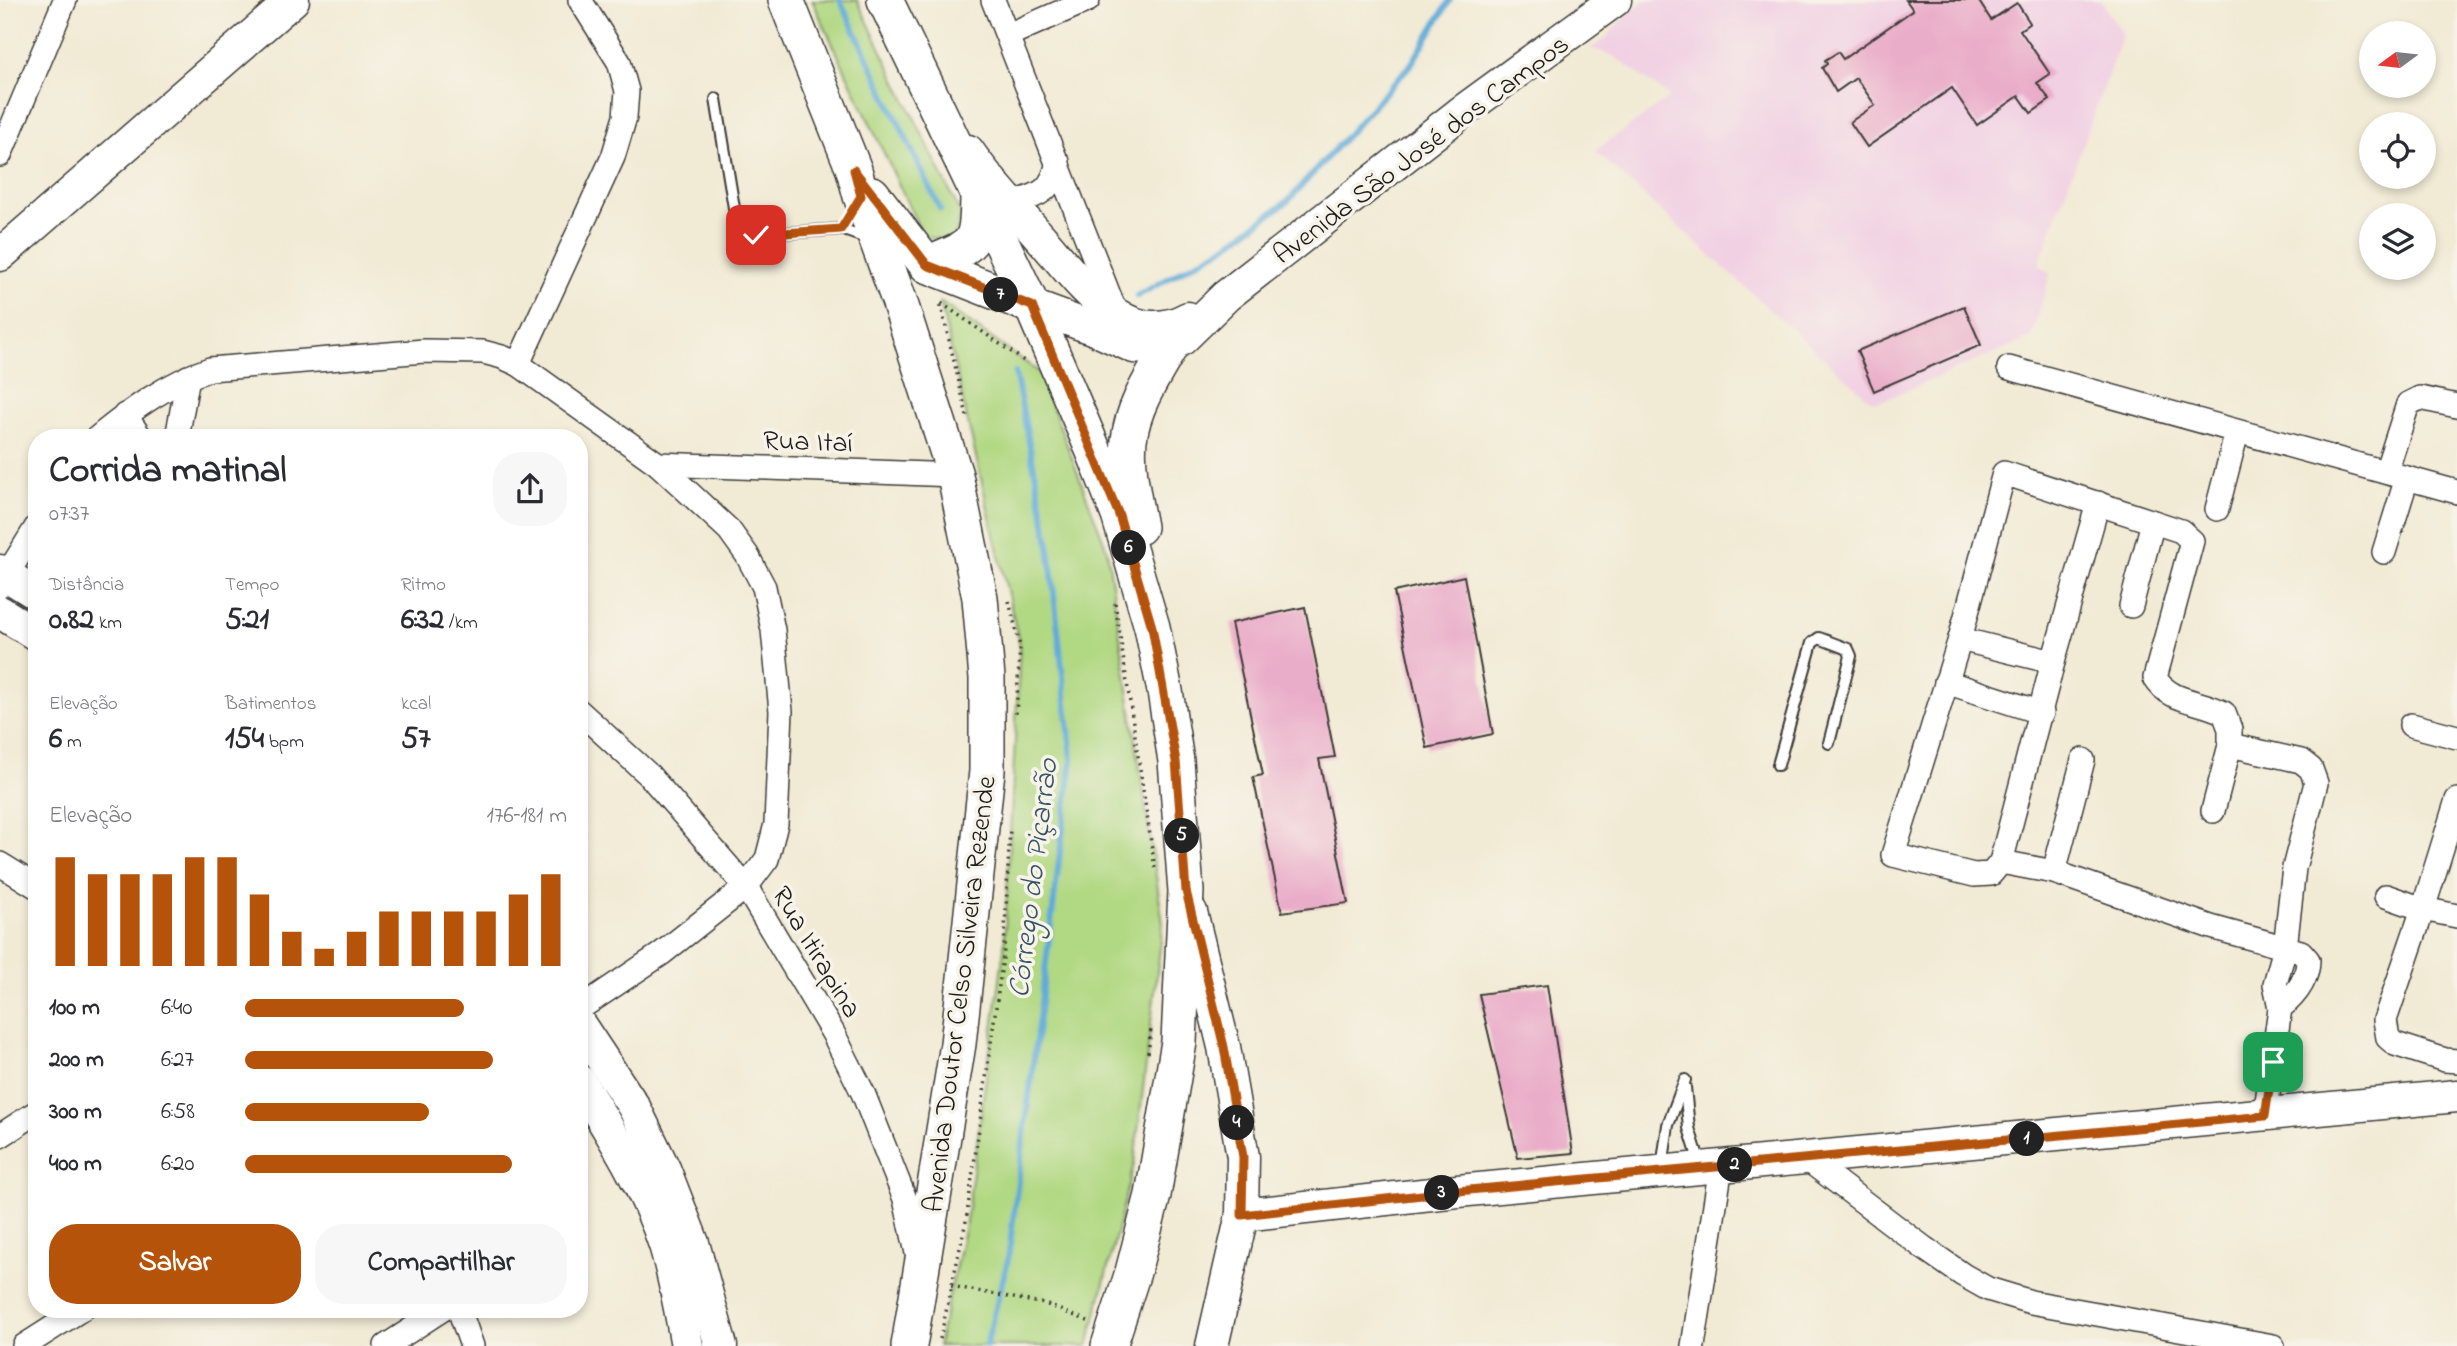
<!DOCTYPE html>
<html lang="pt">
<meta charset="utf-8">
<style>
body{margin:0;font-family:"Indie Flower",sans-serif;background:#f7f7f7;color:#2b2b33;height:100vh;display:flex;flex-direction:column;font-size:26px;white-space:nowrap}
*{box-sizing:border-box;margin:0}
p{font-size:23px;color:#7c7c81}
.icon{flex:none;width:38px;height:38px;fill:none;stroke:currentColor;stroke-width:2;stroke-linecap:round;stroke-linejoin:round}
.map{position:relative;flex:1;overflow:hidden}
.panel{position:absolute;left:28px;top:429px;width:560px;height:889px;display:flex;flex-direction:column;background:#fff;border-radius:28px;box-shadow:0 4px 10px #0003}
.panel>*{flex:none}
.needle{width:46px;rotate:255deg}
.fabs{position:absolute;left:2359px;top:21px;display:grid;gap:14px}
.fabs a{display:grid;place-items:center;width:77px;height:77px;border-radius:50%;background:#fff;box-shadow:0 4px 10px #0003;font-size:35px}
.pin{position:absolute;display:grid;place-items:center;width:60px;height:60px;color:#fff;margin:-30px;border-radius:14px;box-shadow:0 4px 10px #0006}
.km{position:absolute;width:35px;height:35px;margin:-18px;border-radius:50%;background:#222;color:#fff;font-size:19px;line-height:35px;text-align:center}
.round{display:grid;place-items:center;flex:none;width:74px;height:74px;border-radius:28px;background:#f7f7f7}
.overview{display:flex;align-items:center;justify-content:space-between;height:119px;padding:0 21px}
h1{font-size:38px;font-weight:700;line-height:52px}
.figures{display:grid;grid-template-columns:repeat(3,1fr);gap:10px;height:119px;padding:7px 21px}
.figures div{display:grid;align-content:center}
.figures b{font-size:30px;font-weight:700}
.figures small{font-size:19px;font-weight:400}
.figures p{font-size:19px}
.chart{height:196px;padding:14px 21px}
.chart p{display:flex;justify-content:space-between}
.chart svg{width:100%;height:126px;margin-top:7px;stroke:#b45309;stroke-width:6}
.primary-button{display:flex;gap:14px;margin-top:auto;padding:14px 21px}
.primary-button a{flex:1;height:80px;border-radius:28px;background:#b45309;color:#fff;font-size:28px;font-weight:700;line-height:80px;text-align:center}
.primary-button a+a{background:#f7f7f7;color:#2b2b33}
ul{padding:0 21px;list-style:none;font-size:23px}
li{display:grid;grid-template-columns:112px 84px 1fr;align-items:center;height:52px}
li i{height:18px;border-radius:9px;background:#b45309}
.map>svg:first-child{display:block}
</style>
<div class="map">
<svg width="2457" height="1346" viewBox="0 0 2457 1346">
<rect width="100%" height="100%" fill="#f7f3e8"/>
<filter id="ink" filterUnits="userSpaceOnUse"><feTurbulence type="fractalNoise" baseFrequency=".0143" numOctaves="2"/><feDisplacementMap in="SourceGraphic" scale="14" xChannelSelector="R" yChannelSelector="G"/><feConvolveMatrix kernelMatrix="1 2 1 2 8 2 1 2 1" color-interpolation-filters="sRGB"/></filter>
<filter id="wash" filterUnits="userSpaceOnUse"><feTurbulence type="fractalNoise" baseFrequency=".00686" numOctaves="4" result="noise"/><feDisplacementMap in="SourceGraphic" scale="28" xChannelSelector="R" yChannelSelector="G"/><feGaussianBlur stdDeviation="1.57" result="paint"/><feColorMatrix in="noise" values="0 0 0 0 0 0 0 0 0 0 0 0 0 0 0 0 0 1.4 0 .05"/><feComposite in="paint" operator="in"/></filter>
<g filter="url(#wash)">
<rect width="100%" height="100%" fill="#f1ead4"/>
<polygon fill="#f1d0e3" points="1645,0 2100,0 2123,34 2039,264 2050,274 2032,337 1884,400 1875,402 1869,399 1595,151 1670,97 1612,55 1590,48 1605,39 1624,17"/>
<g fill="#b1d882" stroke="#667a4f" stroke-width="2">
<polygon points="812,0 857,0 961,214 954,243 923,236"/>
<polygon points="940,302 1039,372 1107,550 1163,923 1134,1164 1088,1346 938,1346 966,1221 1004,950 1020,646"/>
</g>
<g fill="none" stroke-linecap="round" stroke-linejoin="round">
<g stroke="#60abd8" stroke-width="6">
<polyline points="840,0 940,209"/>
<polyline points="1137,296 1226,246 1288,201 1412,63 1450,0"/>
<polyline points="986,1346 1008,1260 1072,759 1048,538 1015,372"/>
</g>
</g>
<g id="blocks">
<g fill="#eaadc9">
<polygon points="1906,0 1978,0 1991,20 2017,3 2030,23 2020,30 2050,74 2037,83 2050,100 2031,113 2019,96 1977,125 1952,88 1867,147 1850,122 1875,105 1856,78 1836,92 1822,68 1827,64 1825,60 1838,52 1843,59 1913,10"/>
<polygon points="1964,306 1981,345 1874,391 1857,351"/>
<polygon points="1464,576 1493,734 1427,748 1394,592"/>
<polygon points="1305,607 1335,757 1319,759 1348,903 1282,912 1253,777 1263,775 1231,623"/>
<polygon points="1547,985 1573,1153 1518,1158 1479,994"/>
</g>
</g>
</g>
<g filter="url(#ink)">
<use href="#blocks" fill-opacity="0" stroke="#3c3b38" stroke-width="2"/>
<g fill="none" stroke-linecap="round" stroke-linejoin="round">
<defs>
<g id="lane">
<polyline points="716,99 736,220 745,231 756,235 841,229 869,239"/>
<polyline points="1778,765 1812,643 1819,638 1848,649 1851,656 1829,743"/>
<polyline points="1685,1087 1689,1128 1700,1163"/>
<polyline points="1662,1168 1668,1125 1685,1080"/>
</g>
<g id="street">
<polyline points="993,0 1116,313"/>
<polyline points="1008,35 1088,0"/>
<polyline points="0,155 65,0"/>
<path d="M1010 204C1038 195 1051 194 1058 162"/>
<polyline points="518,364 613,157 625,117 627,91 619,62 580,0"/>
<polyline points="2009,368 2457,492"/>
<polyline points="125,415 141,438"/>
<path d="M97 438C133 409 166 384 210 369L424 351 483 352 502 357 518 364 658 464 729 530 747 555 764 587 773 630 781 711 776 824 767 859 746 887 661 954 579 1009"/>
<polyline points="177,438 188,377"/>
<polyline points="658,464 955,475"/>
<polyline points="2386,472 2408,404 2420,398 2457,406"/>
<polyline points="2217,509 2237,432"/>
<polyline points="2384,552 2407,478"/>
<polyline points="0,586 37,526"/>
<polyline points="2131,606 2153,522"/>
<polyline points="1960,639 2053,662 2098,503"/>
<polyline points="1946,682 2042,713"/>
<polyline points="579,711 649,775 746,887 833,1033 863,1093 905,1199 917,1253"/>
<polyline points="2411,725 2457,737"/>
<polyline points="2457,800 2423,909 2385,1020 2388,1038 2395,1044 2445,1060 2457,1061"/>
<polyline points="2213,811 2230,745"/>
<polyline points="2001,862 2053,662"/>
<polyline points="0,864 37,887"/>
<polyline points="2054,872 2083,760"/>
<polyline points="2386,896 2423,909 2457,916"/>
<path d="M2265 1116 2280 1008 2275 984 2285 948 2294 868 2316 783 2311 769 2301 761 2230 745V729L2224 713C2200 700 2170 703 2155 678L2192 541 2181 531 2004 473 1960 639 1893 855 1974 875 1991 874 2001 862 2054 872 2211 927 2301 952 2308 960C2308 980 2295 996 2280 1008"/>
<polyline points="0,1136 37,1112"/>
<polyline points="1808,1160 1924,1248 1963,1275 1988,1289 2031,1302 2273,1346"/>
<polyline points="459,1309 472,1346"/>
<polyline points="24,1346 82,1309"/>
<polyline points="386,1346 443,1309"/>
<polyline points="1693,1346 1721,1166"/>
</g>
<g id="secondary">
<path d="M968 151C989 182 1016 209 1041 238 1064 264 1087 296 1117 315 1139 330 1165 331 1188 318"/>
<polyline points="0,255 293,0"/>
<polyline points="1032,306 1092,328 1134,347 1159,349 1171,345 1182,339 1226,296 1459,114 1615,0"/>
<polyline points="0,571 37,594"/>
<polyline points="0,612 37,635"/>
<polyline points="1191,912 1224,1047 1243,1157 1242,1215 1212,1346"/>
<polyline points="579,1024 634,1107 665,1171 693,1243 721,1346"/>
<path d="M579 1081C611 1133 646 1187 665 1245 675 1278 681 1312 687 1346"/>
<polyline points="1242,1215 1458,1191 2457,1096"/>
</g>
<g id="primary">
<polyline points="786,0 854,170 861,196 899,300 955,475 980,598 987,678 987,771 958,1044 909,1346"/>
<polyline points="885,0 1032,306 1095,454 1119,515 1152,627 1165,691 1176,761 1186,891 1179,1042 1153,1195 1133,1272 1109,1346"/>
<polyline points="872,194 927,265 1032,306"/>
<path d="M927 265C976 244 978 247 978 192"/>
<path d="M1139 527C1134 499 1126 468 1129 440 1133 405 1154 375 1171 345"/>
</g>
</defs>
<use href="#lane" stroke="#3c3b38" stroke-width="14"/>
<use href="#street" stroke="#3c3b38" stroke-width="26"/>
<use href="#secondary" stroke="#3c3b38" stroke-width="35"/>
<use href="#primary" stroke="#3c3b38" stroke-width="38"/>
<g stroke="#3c3b38" stroke-width="3.5" stroke-dasharray="2 5" stroke-linecap="butt">
<polyline points="967,416 940,302 1027,363"/>
<polyline points="1009,601 1020,646 1016,715"/>
<polyline points="1115,603 1155,869"/>
<polyline points="1148,1053 1151,1029"/>
<polyline points="951,1286 1045,1304 1088,1321"/>
<polyline points="940,1339 966,1221 1004,950 1010,827"/>
</g>
<use href="#lane" stroke="#fff" stroke-width="10"/>
<use href="#street" stroke="#fff" stroke-width="23"/>
<use href="#secondary" stroke="#fff" stroke-width="32"/>
<use href="#primary" stroke="#fff" stroke-width="35"/>
</g>
</g>
<g fill="none" stroke-linecap="round" stroke-linejoin="round" filter="url(#ink)">
<defs>
<polyline id="route" points="756,235 841,229 861,196 854,170 927,265 1032,306 1119,515 1152,627 1176,761 1186,891 1224,1047 1243,1157 1242,1215 1458,1191 2265,1116 2273,1062"/>
</defs>
<use href="#route" stroke="#fff" stroke-width="14"/>
<use href="#route" stroke="#b45309" stroke-width="9"/>
</g>
<g text-anchor="middle" stroke-width="7" stroke-linejoin="round" paint-order="stroke">
<g font-size="28" fill="#1c1c1c" stroke="#f7f3e8">
<text transform="translate(1420 148) rotate(-37)" y="10">Avenida São José dos Campos</text>
<text transform="translate(808 440) rotate(2)" y="10">Rua Itaí</text>
<text transform="translate(818 951) rotate(59)" y="10">Rua Itirapina</text>
<text transform="translate(958 994) rotate(-83)" y="10">Avenida Doutor Celso Silveira Rezende</text>
</g>
<g font-size="30" font-style="italic" fill="#375567" stroke="#f7f3e8">
<text transform="translate(1032 878) rotate(-83)" y="10">Córrego do Piçarrão</text>
</g>
</g>
</svg>
<div class="fabs">
<a><svg class="needle" viewBox="-14 -14 28 28"><path d="M0-13l5 13h-10z" fill="#e53935"/><path d="M0 13l5-13h-10z" fill="#7c7c81"/></svg></a>
<a><svg class="icon" aria-label="locate" viewBox="0 0 24 24"><circle cx="12" cy="12" r="6"/><path d="M12 2v4M12 18v4M2 12h4M18 12h4"/></svg></a>
<a><svg class="icon" aria-label="layers" viewBox="0 0 24 24"><path d="M12 4l9 5-9 5-9-5zM3 14l9 5 9-5"/></svg></a>
</div>
<div class="pin" style="left:2273px;top:1062px;background:#1e9e55"><svg class="icon" aria-label="arrive" viewBox="0 0 24 24"><path d="M6 21V4h12l-3 4 3 4H6"/></svg></div>
<div class="pin" style="left:756px;top:235px;background:#d93025"><svg class="icon" aria-label="check" viewBox="0 0 24 24"><path d="M5 12l5 5 9-10"/></svg></div>
<b class="km" style="left:2027px;top:1139px">1</b>
<b class="km" style="left:1735px;top:1165px">2</b>
<b class="km" style="left:1442px;top:1193px">3</b>
<b class="km" style="left:1237px;top:1123px">4</b>
<b class="km" style="left:1182px;top:836px">5</b>
<b class="km" style="left:1129px;top:548px">6</b>
<b class="km" style="left:1001px;top:295px">7</b>
<section class="panel">
<div class="overview"><div><h1>Corrida matinal</h1><p>07:37</p></div><a class="round"><svg class="icon" aria-label="share" viewBox="0 0 24 24"><path d="M12 15V3M7 8l5-5 5 5M5 13v7h14v-7"/></svg></a></div>
<div class="figures">
<div><p>Distância</p><b>0.82<small> km</small></b></div>
<div><p>Tempo</p><b>5:21</b></div>
<div><p>Ritmo</p><b>6:32<small> /km</small></b></div>
</div>
<div class="figures">
<div><p>Elevação</p><b>6<small> m</small></b></div>
<div><p>Batimentos</p><b>154<small> bpm</small></b></div>
<div><p>kcal</p><b>57</b></div>
</div>
<div class="chart"><p><span>Elevação</span>176–181 m</p>
<svg viewBox="0 0 160 44" preserveAspectRatio="none"><path d="M5 44V6M15 44V12M25 44V12M35 44V12M45 44V6M55 44V6M65 44V19M75 44V32M85 44V38M95 44V32M105 44V25M115 44V25M125 44V25M135 44V25M145 44V19M155 44V12"/></svg>
</div>
<ul>
<li><b>100 m</b>6:40<i style="width:68%"></i></li>
<li><b>200 m</b>6:27<i style="width:77%"></i></li>
<li><b>300 m</b>6:58<i style="width:57%"></i></li>
<li><b>400 m</b>6:20<i style="width:83%"></i></li>
</ul>
<div class="primary-button"><a>Salvar</a><a>Compartilhar</a></div>
</section>
</div>
